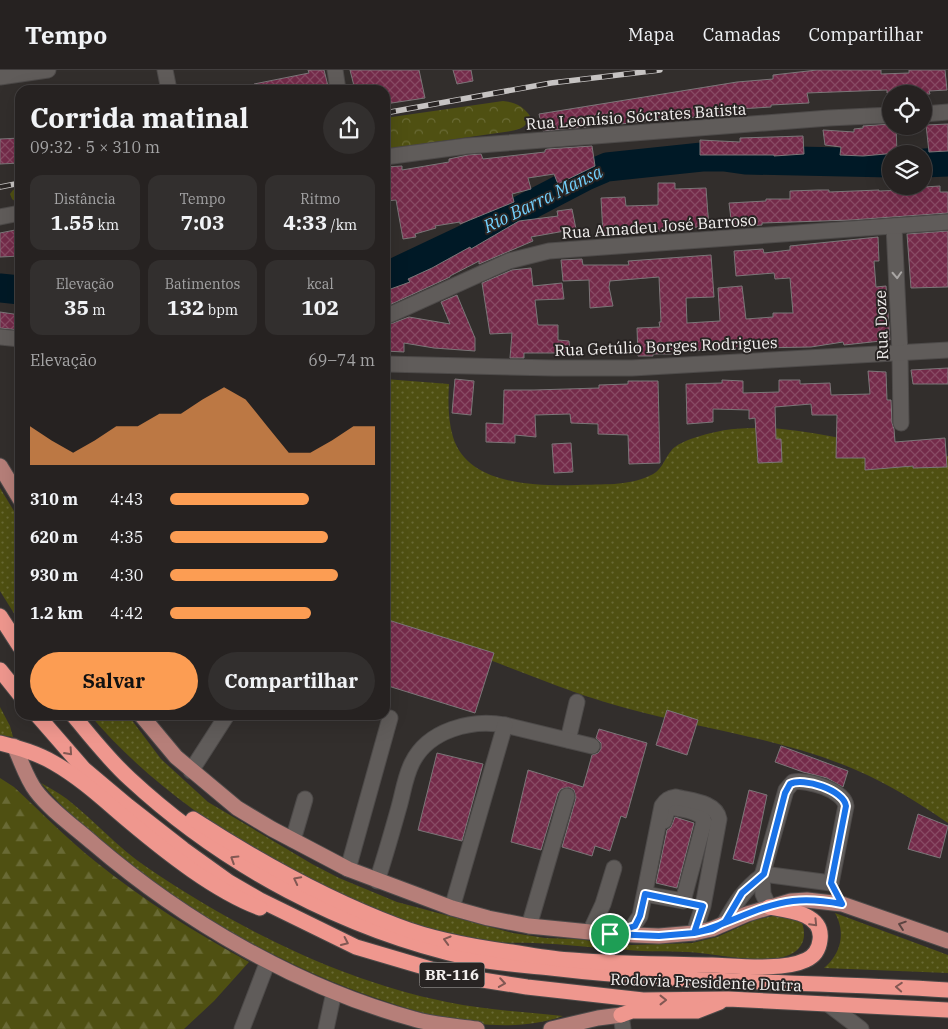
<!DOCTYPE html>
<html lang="pt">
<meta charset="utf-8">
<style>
body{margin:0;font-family:"IBM Plex Serif",serif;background:#322f2e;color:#f1f3f6;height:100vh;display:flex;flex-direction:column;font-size:19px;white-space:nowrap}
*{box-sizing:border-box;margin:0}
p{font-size:16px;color:#a4a4a5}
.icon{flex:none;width:28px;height:28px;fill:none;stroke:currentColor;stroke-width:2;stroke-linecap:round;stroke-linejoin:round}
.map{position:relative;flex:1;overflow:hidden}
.drawer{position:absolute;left:15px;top:15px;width:375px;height:635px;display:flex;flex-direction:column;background:#262221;border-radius:15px;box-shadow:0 5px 20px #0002,0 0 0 1px #423f3f}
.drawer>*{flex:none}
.controls{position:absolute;left:882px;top:15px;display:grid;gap:10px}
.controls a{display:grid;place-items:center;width:50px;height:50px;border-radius:50%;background:#262221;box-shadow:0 5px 20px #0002,0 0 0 1px #423f3f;font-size:25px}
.pin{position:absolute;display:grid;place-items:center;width:42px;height:42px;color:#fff;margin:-21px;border:2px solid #fff;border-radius:50%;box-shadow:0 1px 5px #0007}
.round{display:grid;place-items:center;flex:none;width:52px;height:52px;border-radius:26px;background:#322f2e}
.overview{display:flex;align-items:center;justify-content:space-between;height:85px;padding:0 15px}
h1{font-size:28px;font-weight:800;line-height:38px}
.stats{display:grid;grid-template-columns:repeat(3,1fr);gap:8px;height:85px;padding:5px 15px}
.stats div{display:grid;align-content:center;border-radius:12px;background:#322f2e;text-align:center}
.stats b{font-size:21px;font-weight:800}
.stats small{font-size:14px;font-weight:400}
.stats p{font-size:14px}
.chart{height:140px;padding:10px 15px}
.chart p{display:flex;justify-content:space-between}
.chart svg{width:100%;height:90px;margin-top:5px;fill:#fc9d53;opacity:.7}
.button{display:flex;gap:10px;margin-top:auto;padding:10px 15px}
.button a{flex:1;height:58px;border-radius:30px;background:#fc9d53;color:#111;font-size:20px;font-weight:800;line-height:58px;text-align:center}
.button a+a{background:#322f2e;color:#f1f3f6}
ul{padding:0 15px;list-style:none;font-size:16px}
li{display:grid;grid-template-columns:80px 60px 1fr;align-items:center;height:38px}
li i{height:12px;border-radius:6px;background:#fc9d53}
header{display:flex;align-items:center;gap:30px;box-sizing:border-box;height:70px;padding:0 25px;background:#262221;border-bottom:1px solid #423f3f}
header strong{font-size:24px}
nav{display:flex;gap:28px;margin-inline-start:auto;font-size:18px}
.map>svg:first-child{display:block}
</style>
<header>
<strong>Tempo</strong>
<nav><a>Mapa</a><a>Camadas</a><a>Compartilhar</a></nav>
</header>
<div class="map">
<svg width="948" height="959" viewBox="0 0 948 959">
<defs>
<pattern id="grass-dots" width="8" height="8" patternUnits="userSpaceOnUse" patternTransform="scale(1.25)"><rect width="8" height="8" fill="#4f5012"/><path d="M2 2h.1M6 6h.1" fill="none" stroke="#696a35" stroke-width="1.8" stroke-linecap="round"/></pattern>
<pattern id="forest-firs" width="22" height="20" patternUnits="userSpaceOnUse" patternTransform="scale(1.25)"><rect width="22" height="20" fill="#4f5012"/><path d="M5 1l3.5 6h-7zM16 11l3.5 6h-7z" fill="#696a35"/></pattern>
<pattern id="park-crowns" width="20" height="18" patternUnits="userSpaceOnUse" patternTransform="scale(1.25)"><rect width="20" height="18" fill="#4f5012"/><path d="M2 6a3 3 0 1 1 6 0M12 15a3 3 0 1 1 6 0" fill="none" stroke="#696a35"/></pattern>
<pattern id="building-cross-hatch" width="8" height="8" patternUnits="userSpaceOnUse" patternTransform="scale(1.25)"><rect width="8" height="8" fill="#742b4a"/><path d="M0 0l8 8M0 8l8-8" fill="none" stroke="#884a64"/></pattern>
</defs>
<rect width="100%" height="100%" fill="#322e2c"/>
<g fill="url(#grass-dots)">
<path d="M385 309 449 314C448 332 448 350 453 367 468 416 537 416 578 415 601 414 628 416 649 406 662 401 663 391 671 381 679 369 720 360 734 359 792 354 844 370 899 380 915 383 932 384 948 386V753C919 733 889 714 856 700 777 666 690 658 608 633 551 616 497 591 440 572 422 567 403 563 385 559Z"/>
<polygon points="0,418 20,451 20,553 0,521"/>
<polygon points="0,637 10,656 13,667 0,665"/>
<path d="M90 645H128L161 689 208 732 312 794 339 808 397 832 513 863 545 868 576 869 632 875 692 873 717 867 755 850 777 845H790L802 853C807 867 803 879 789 885 765 896 714 883 688 882 667 881 647 882 627 880 596 878 565 874 534 873 513 872 493 874 473 870 449 866 425 859 403 850 292 810 166 736 90 645Z"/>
<path d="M41 713C50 718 59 723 67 729 95 751 118 778 148 798 238 859 340 910 447 932 486 940 524 942 563 946 527 959 483 957 445 948 307 917 134 820 41 713Z"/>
<path d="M835 843 948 885V903L824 898C841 884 846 863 835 843Z"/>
</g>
<path fill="url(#forest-firs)" d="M0 708 14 717C41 742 67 769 96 792 143 830 196 863 249 892L214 931 184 959H0Z"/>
<g fill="url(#park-crowns)">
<path d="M503 31C515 32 523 36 530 46 527 57 521 59 511 61L385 79V48Z"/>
<polygon points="20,117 20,135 12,129 10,124 13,120"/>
</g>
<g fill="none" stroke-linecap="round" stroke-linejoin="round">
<g stroke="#001926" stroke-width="29">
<polyline points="924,93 948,92"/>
<polyline points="385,207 463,170 586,106 607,97 702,87 724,87 745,90 891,93"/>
<polyline points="0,218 20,220"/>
</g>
</g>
<g fill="url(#building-cross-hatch)" stroke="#7b7678">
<polygon points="308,0 324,0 329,20 255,20 254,14 309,3"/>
<polygon points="350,0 419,0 425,28 385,34 385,20 355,20"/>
<polygon points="453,0 471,0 473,11 457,14"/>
<polygon points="817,0 881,0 881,4 909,3 909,0 945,0 947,20 929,21 930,24 910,24 910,22 887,23 887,20 807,23 809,33 771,35 771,37 739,39 740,43 543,61 539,44 737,12 773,9 773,5"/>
<polygon points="891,54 891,56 896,56 897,83 863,86 840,85 841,77 825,75 823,60 854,62 854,59 863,58 863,56"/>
<polygon points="948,54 948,81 929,82 926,55"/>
<polygon points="803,66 804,84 774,86 774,85 700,85 700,70 740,72 740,68"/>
<polygon points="20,68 20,93 0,94 0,69"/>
<polygon points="592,76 595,96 558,114 554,104 528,108 531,119 512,124 514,132 460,154 460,152 435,156 436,158 415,164 416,167 403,169 396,130 385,131 385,97 402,96 402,100 449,92 449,89 468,85 481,84 483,89 545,82 545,80 547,79"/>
<polygon points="658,113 675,113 675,119 706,118 709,158 677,156 677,161 635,161 603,165 601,128 625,127 626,136 658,135"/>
<polygon points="940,116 940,122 948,122 948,143 851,150 762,153 762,155 732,157 729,133 766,131 766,129 790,129 790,121 818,120 829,120 829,122 879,120 879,121 924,119 924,117"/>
<polygon points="572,139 576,159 531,167 533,171 479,194 479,191 450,206 450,207 385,237 385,221 410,212 408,209 432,198 470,177 471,179 519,151 558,146 557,141"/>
<polygon points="20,159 20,186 0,187 0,163"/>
<polygon points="948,161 948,217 911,218 907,164"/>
<polygon points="878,167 879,191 874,191 876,217 886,216 890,270 844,275 843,272 811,277 758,278 758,276 681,282 681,284 653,284 653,286 638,286 637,258 660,257 659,252 661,252 659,207 610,211 609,217 613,236 590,238 589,210 563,211 561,190 582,189 583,195 629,195 628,191 711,185 714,227 686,228 687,253 720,251 718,218 742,216 746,249 773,247 773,243 793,243 790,208 775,209 774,203 736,206 734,181 763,179 764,183 790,180 790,176"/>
<polygon points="531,198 533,216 562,213 564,229 535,230 538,255 558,255 558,270 569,271 570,283 524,283 524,288 510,288 512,263 490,264 482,213 512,200"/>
<polygon points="457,225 475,268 475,281 434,278 404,273 404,282 385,281 385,256 409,247 450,254 441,232"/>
<polygon points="0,242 20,245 20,260 0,258"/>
<polygon points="948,298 948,314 913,314 911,300"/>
<polygon points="868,301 886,302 887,330 891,330 892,353 894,359 895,372 945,368 947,397 913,398 913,396 865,400 865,388 836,388 837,345 812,345 811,334 775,337 776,369 781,369 782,392 758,393 755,348 749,349 749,340 713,339 713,352 687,354 686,314 722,313 722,310 743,311 743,323 779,322 779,310 800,310 800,314 830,313 831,325 870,324"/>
<polygon points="455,309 474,311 471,345 452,343"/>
<polygon points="628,311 658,311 660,393 629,394 628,365 598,364 598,354 571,353 570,344 535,345 536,367 515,365 515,373 486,372 486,353 503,354 504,320 534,320 599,318 599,315 628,314"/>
<polygon points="571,373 573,402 554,403 552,374"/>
<polygon points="385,549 494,583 475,643 385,615"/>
<polygon points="667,640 698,650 687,685 656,675"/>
<polygon points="599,659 647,673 626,748 621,746 610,781 595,776 592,786 562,777 576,728 574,720 569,717 561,719 558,723 541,780 511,772 528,700 583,717 592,685 598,683 601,679 601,673 596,668"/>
<polygon points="781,676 848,701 843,717 827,708 803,702 775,692"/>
<polygon points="437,683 483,694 462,771 418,760"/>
<polygon points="749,720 767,725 753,794 733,789"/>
<polygon points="918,744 948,756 940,788 908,779"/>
<polygon points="675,747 694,753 677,818 656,813 667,760 671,757"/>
</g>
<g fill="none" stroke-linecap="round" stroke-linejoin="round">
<defs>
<g id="minor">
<polyline points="165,0 169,20"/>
<polyline points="335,0 338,20"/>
<polyline points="0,7 48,0"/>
<polyline points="924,44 948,42"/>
<polyline points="385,87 467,76 829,48 891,45"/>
<polyline points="0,147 20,143"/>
<polyline points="894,156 900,283 901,353"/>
<polyline points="385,247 509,191 549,181 948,152"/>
<polyline points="0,267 20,269"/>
<polyline points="385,294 554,298 632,298 948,280"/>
<polyline points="568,670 577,632"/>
<polyline points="191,701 227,645"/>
<polyline points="293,770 305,729"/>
<polyline points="348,799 390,648"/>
<polyline points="763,804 831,813"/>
<path d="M377 811C385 787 392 762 399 737 403 723 405 707 412 693 428 660 471 649 505 655L592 676"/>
<path d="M645 824 683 831 704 752C702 740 682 740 672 737L667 741 664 751"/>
<path d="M769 837 763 824 762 806 786 720 793 712C807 709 844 720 846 736L831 813"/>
<polyline points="452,838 505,655"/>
<path d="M725 852C735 834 745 818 762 806"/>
<polyline points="529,856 567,726"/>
<polyline points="590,862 603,834 614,798"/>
<path d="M615 863 632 858 640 846 662 736C666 730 669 728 676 727 691 731 716 732 719 749L703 836 694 863"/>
<polyline points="828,934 861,959"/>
<polyline points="621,945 623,959"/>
<polyline points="242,959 268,891"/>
<polyline points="326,959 334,922"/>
</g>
<g id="major">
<polyline points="0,396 20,429"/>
<polyline points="141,645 176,687 237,738 272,759 348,799 452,838 488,848 529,856 610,864 659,866 694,863 712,859 747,844 791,831 807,830 842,834 948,871"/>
<path d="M14 676C21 690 26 708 36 721 50 740 76 758 94 774 184 851 299 918 414 949 434 955 457 956 477 959"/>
<polyline points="551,959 598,948 621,945"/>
</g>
<g id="highway">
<polyline points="0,546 20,577"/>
<polyline points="0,600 20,625"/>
<polyline points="37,645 84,699 128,736 183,779 229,812 260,830 356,877 451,905 527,917 643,930 728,929 948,940"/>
<path d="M73 645C91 667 109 690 130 709 224 796 344 860 470 888 496 894 524 895 551 898 683 914 816 911 948 920"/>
<path d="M0 673C19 678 37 683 54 693 82 709 105 731 130 752 167 783 215 821 260 838"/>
<path d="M193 749C258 791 326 829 398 856 434 870 474 877 512 882 532 885 552 889 572 890 618 894 665 894 712 895 738 896 783 901 806 890 815 886 819 879 820 870 824 843 787 840 769 837"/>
<polyline points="621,945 632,941 697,941 720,932"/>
</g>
</defs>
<use href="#minor" stroke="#4d4a49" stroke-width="17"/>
<use href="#major" stroke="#4d4a49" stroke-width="17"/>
<use href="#highway" stroke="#4d4a49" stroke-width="17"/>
<use href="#minor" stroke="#605c5a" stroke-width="15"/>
<use href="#major" stroke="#b67f79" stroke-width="15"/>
<use href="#highway" stroke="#ef978e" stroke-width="15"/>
<defs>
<g id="rail">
<polyline points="385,43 551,13 660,0"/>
<polyline points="0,117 20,113"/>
</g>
</defs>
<use href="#rail" stroke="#c6c3c2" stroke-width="5.5"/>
<use href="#rail" stroke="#282423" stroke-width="4" stroke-dasharray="11" stroke-linecap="butt"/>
</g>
<defs><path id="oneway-chevron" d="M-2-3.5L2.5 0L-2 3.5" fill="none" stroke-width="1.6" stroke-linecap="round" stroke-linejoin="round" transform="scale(1.25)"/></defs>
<use stroke="#a9a6a4" href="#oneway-chevron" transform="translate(897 205) rotate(87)"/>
<g stroke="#825853">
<use href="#oneway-chevron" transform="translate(69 682) rotate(48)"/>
<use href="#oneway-chevron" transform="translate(234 789) rotate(-148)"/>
<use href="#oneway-chevron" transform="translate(297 810) rotate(-153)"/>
<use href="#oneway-chevron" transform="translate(814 853) rotate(46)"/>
<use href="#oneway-chevron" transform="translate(447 870) rotate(-164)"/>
<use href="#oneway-chevron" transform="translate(345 872) rotate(25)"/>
<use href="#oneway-chevron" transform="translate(502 913) rotate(9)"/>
<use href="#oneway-chevron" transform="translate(899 917) rotate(-176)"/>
<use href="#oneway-chevron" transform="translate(663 930)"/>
</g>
<use stroke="#5a4441" href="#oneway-chevron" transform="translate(902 855) rotate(-161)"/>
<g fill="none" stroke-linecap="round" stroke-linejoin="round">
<defs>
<path id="route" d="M610 864 659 866 694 863 712 859 725 852 742 823 764 804 785 723 790 714C803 707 844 720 846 736L831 813 842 834C826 831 809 829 793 831 758 835 728 855 694 863L703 836 645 824 640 846 635 856 610 864"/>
</defs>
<use href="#route" stroke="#fff" stroke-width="10"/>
<use href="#route" stroke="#1a73e8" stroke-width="6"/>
</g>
<g text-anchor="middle" stroke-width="4" stroke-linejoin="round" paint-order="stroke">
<rect fill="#282423" stroke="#b5b2b1" stroke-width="1" x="419.5" y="892.5" width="65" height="25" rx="4"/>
<g font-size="15" font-weight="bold" fill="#f2efee">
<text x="452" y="910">BR-116</text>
</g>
<g font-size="16" fill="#f2efee" stroke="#282423">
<text transform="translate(636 46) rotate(-4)" y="6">Rua Leonísio Sócrates Batista</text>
<text transform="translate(659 156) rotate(-4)" y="6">Rua Amadeu José Barroso</text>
<text transform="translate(881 255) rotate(-92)" y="6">Rua Doze</text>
<text transform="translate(666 276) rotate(-2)" y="6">Rua Getúlio Borges Rodrigues</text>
<text transform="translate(706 912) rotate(2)" y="6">Rodovia Presidente Dutra</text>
</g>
<g font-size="18" font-style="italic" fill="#72cffc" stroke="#282423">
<text transform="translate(543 129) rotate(-26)" y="6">Rio Barra Mansa</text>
</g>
</g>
</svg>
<div class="controls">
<a><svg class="icon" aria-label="locate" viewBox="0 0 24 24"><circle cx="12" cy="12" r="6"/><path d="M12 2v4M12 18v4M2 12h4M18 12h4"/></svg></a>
<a><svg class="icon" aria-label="layers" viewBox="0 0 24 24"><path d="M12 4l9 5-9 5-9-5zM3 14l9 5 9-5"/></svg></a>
</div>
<div class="pin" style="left:610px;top:864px;background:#1e9e55"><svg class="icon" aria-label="arrive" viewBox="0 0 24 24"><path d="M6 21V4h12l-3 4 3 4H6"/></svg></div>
<section class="drawer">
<div class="overview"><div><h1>Corrida matinal</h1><p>09:32 · 5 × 310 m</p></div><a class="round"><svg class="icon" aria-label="share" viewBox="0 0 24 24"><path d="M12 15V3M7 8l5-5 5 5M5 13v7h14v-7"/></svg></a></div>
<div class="stats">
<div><p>Distância</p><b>1.55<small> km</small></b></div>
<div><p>Tempo</p><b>7:03</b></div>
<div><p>Ritmo</p><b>4:33<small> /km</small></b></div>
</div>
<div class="stats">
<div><p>Elevação</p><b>35<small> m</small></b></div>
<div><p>Batimentos</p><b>132<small> bpm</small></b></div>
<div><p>kcal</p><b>102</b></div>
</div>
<div class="chart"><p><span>Elevação</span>69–74 m</p>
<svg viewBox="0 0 160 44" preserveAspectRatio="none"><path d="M0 44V25L10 32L20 38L30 32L40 25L50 25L60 19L70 19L80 12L90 6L100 12L110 25L120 38L130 38L140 32L150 25L160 25V44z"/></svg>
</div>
<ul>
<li><b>310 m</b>4:43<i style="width:68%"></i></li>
<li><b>620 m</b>4:35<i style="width:77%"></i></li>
<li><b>930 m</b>4:30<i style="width:82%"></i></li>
<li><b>1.2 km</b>4:42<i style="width:69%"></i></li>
</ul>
<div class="button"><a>Salvar</a><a>Compartilhar</a></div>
</section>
</div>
